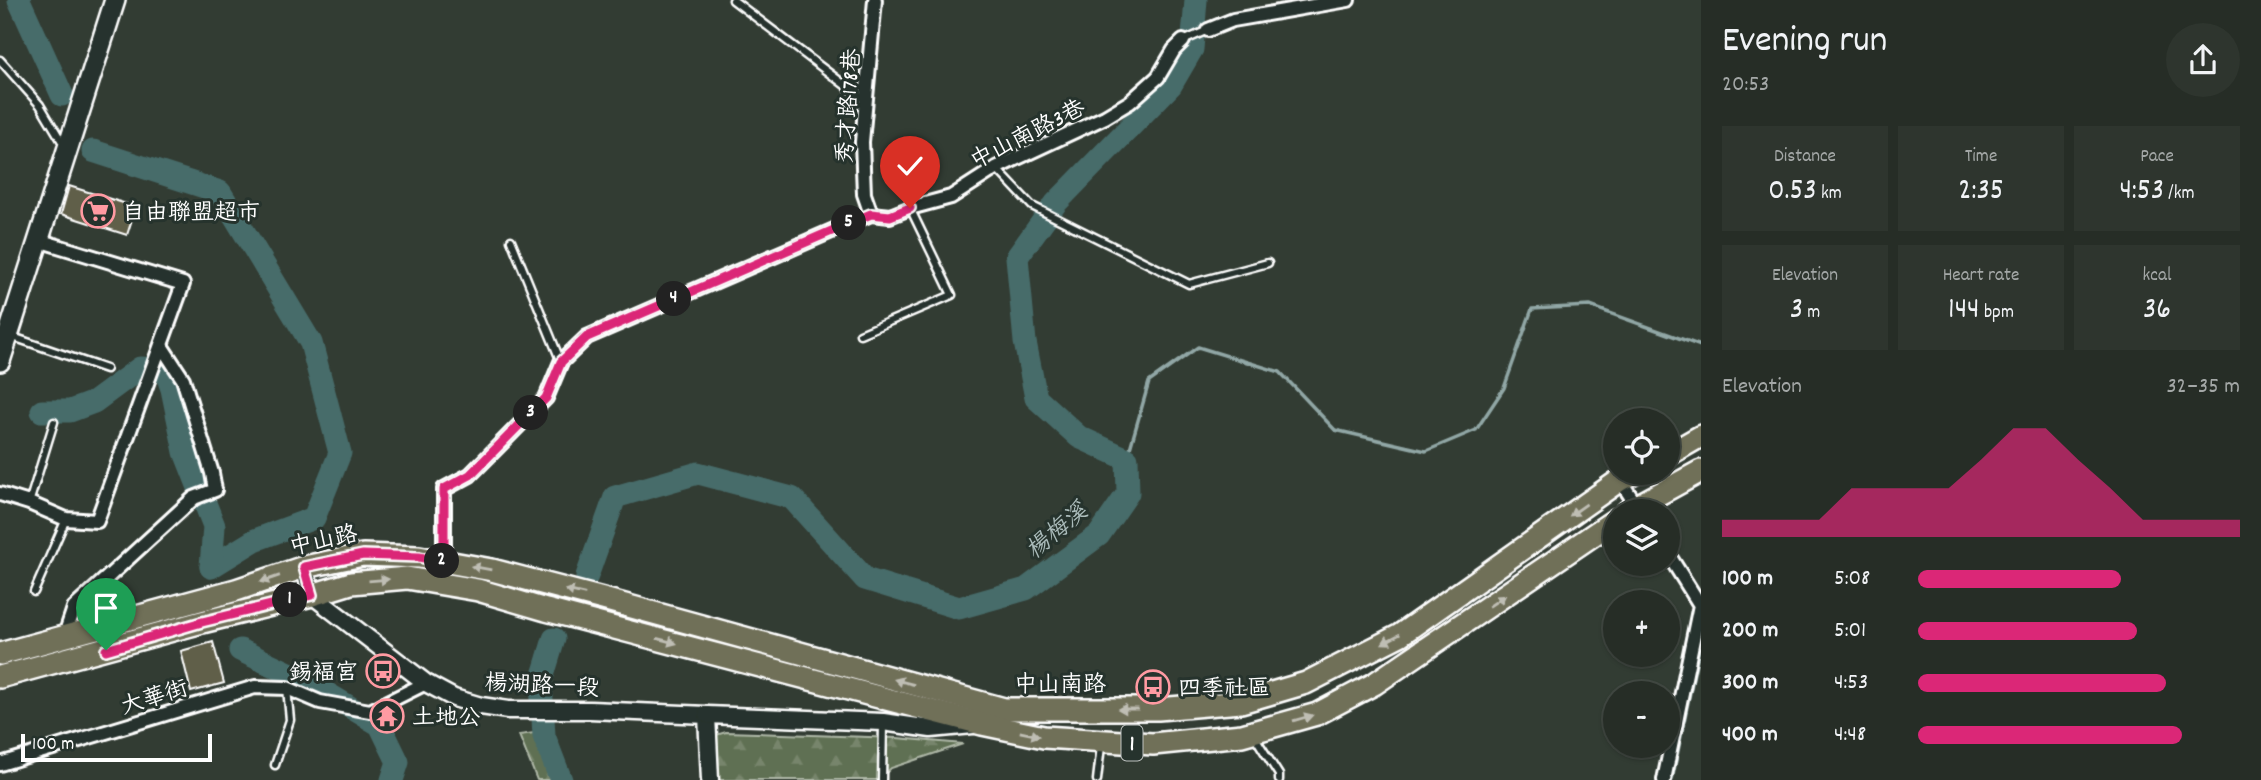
<!DOCTYPE html>
<meta charset="utf-8">
<style>
body{margin:0;font-family:Dekko,"LXGW WenKai TC",sans-serif;background:#2e352e;color:#f1f3f6;height:100vh;display:flex;flex-direction:column;font-size:26px;white-space:nowrap}
*{box-sizing:border-box;margin:0}
p{font-size:23px;color:#a4a8a7}
.icon{flex:none;width:38px;height:38px;fill:none;stroke:currentColor;stroke-width:2;stroke-linecap:round;stroke-linejoin:round}
.map{position:relative;flex:1;overflow:hidden}
.sheet{display:flex;flex-direction:column;background:#262d26;width:560px}
.sheet>*{flex:none}
.tools{position:absolute;left:1603px;top:408px;display:grid;gap:14px}
.tools a{display:grid;place-items:center;width:77px;height:77px;border-radius:50%;background:#262d26;box-shadow:0 2px 5px #0004,0 0 0 2px #424943;font-size:35px}
.scale{position:absolute;left:21px;bottom:18px;width:191px;box-sizing:border-box;padding-left:7px;border:4px solid #fff;border-top:0;font-size:19px;line-height:24px;white-space:nowrap;color:#fff;-webkit-text-stroke:5px #26332d;paint-order:stroke}
.pin{position:absolute;display:grid;place-items:center;width:60px;height:60px;color:#fff;margin:-72px -30px;border-radius:50% 50% 50% 0;rotate:-45deg;box-shadow:0 0 7px #0007}
.pin .icon{rotate:45deg}
.km{position:absolute;width:35px;height:35px;margin:-18px;border-radius:50%;background:#222;color:#fff;font-size:19px;line-height:35px;text-align:center}
.round{display:grid;place-items:center;flex:none;width:74px;height:74px;border-radius:37px;background:#2e352e}
.head{display:flex;align-items:center;justify-content:space-between;height:119px;padding:0 21px}
h1{font-size:38px;font-weight:600;line-height:52px}
.stats{display:grid;grid-template-columns:repeat(3,1fr);gap:10px;height:119px;padding:7px 21px}
.stats div{display:grid;align-content:center;border-radius:0px;background:#2e352e;text-align:center}
.stats b{font-size:30px;font-weight:600}
.stats small{font-size:19px;font-weight:400}
.stats p{font-size:19px}
.chart{height:196px;padding:14px 21px}
.chart p{display:flex;justify-content:space-between}
.chart svg{width:100%;height:126px;margin-top:7px;fill:#db2777;opacity:.7}
ul{padding:0 21px;list-style:none;font-size:23px}
li{display:grid;grid-template-columns:112px 84px 1fr;align-items:center;height:52px}
li i{height:18px;border-radius:9px;background:#db2777}
main{display:flex;flex:1;min-height:0}
.map>svg:first-child{display:block}
</style>
<main>
<div class="map">
<svg width="1701" height="780" viewBox="0 0 1701 780">
<defs>
<pattern id="forest-firs" width="22" height="20" patternUnits="userSpaceOnUse" patternTransform="scale(1.75)"><rect width="22" height="20" fill="#5f7052"/><path d="M5 1l3.5 6h-7zM16 11l3.5 6h-7z" fill="#77856c"/></pattern>
</defs>
<rect width="100%" height="100%" fill="#323c33"/>
<filter id="ink" filterUnits="userSpaceOnUse"><feTurbulence type="fractalNoise" baseFrequency=".0143" numOctaves="2"/><feDisplacementMap in="SourceGraphic" scale="14" xChannelSelector="R" yChannelSelector="G"/><feConvolveMatrix kernelMatrix="1 2 1 2 8 2 1 2 1" color-interpolation-filters="sRGB"/></filter>
<g filter="url(#ink)">
<g fill="url(#forest-firs)" stroke="#afb8a8" stroke-width="2">
<polygon points="726,732 897,738 963,744 891,768 879,780 719,780 715,743 716,735"/>
<polygon points="534,733 553,780 537,780 519,735"/>
</g>
<g fill="none" stroke-linecap="round" stroke-linejoin="round">
<g stroke="#91a7a6" stroke-width="3.5">
<polyline points="1127,459 1149,382 1198,347 1280,372 1335,430 1426,451 1476,430 1504,388 1532,309 1590,306 1701,346"/>
<polyline points="1672,780 1701,639"/>
</g>
<g stroke="#476c6b" stroke-width="23">
<polyline points="19,0 62,95"/>
<polyline points="93,151 220,192 311,343 340,453 314,518 255,540 211,567"/>
<polyline points="42,411 70,411 94,402 140,368 165,369 172,389 185,452 214,526 211,567"/>
<polyline points="587,576 615,497 698,473 792,498 865,579 959,608 1026,589 1099,535 1128,493 1127,459 1079,437 1036,398 1025,342 1017,257 1056,203 1171,85 1192,49 1196,0"/>
<polyline points="554,639 541,682 544,736 561,780"/>
<polyline points="240,650 308,682 380,725 398,762 392,780"/>
</g>
</g>
<g fill="#605e4a" stroke="#fff" stroke-width="2">
<polygon points="69,186 136,207 127,235 61,214"/>
<polygon points="213,642 224,683 191,692 181,651"/>
</g>
<g fill="none" stroke-linecap="round" stroke-linejoin="round">
<defs>
<g id="service">
<polyline points="733,0 866,101"/>
<polyline points="1183,41 1208,30"/>
<polyline points="0,60 40,105 64,145"/>
<polyline points="996,168 1032,206 1189,284 1268,263"/>
<polyline points="511,240 561,362"/>
<polyline points="860,334 952,295 910,208"/>
<polyline points="10,336 106,369"/>
<polyline points="29,503 54,422"/>
<polyline points="34,592 66,519"/>
<polyline points="1255,737 1279,775 1279,780"/>
<polyline points="275,765 290,720 287,688"/>
<polyline points="882,780 883,724"/>
<polyline points="1097,780 1101,746"/>
</g>
<g id="minor">
<polyline points="1208,30 1233,20 1348,0"/>
<polyline points="871,214 864,194 862,142 875,0"/>
<polyline points="1620,480 1640,511"/>
<polyline points="0,494 29,503 66,519 97,521 183,284 38,240"/>
<polyline points="444,562 444,489 470,475 546,398 561,362 587,337 871,214 890,216 910,208 951,197 996,168 1105,117 1130,102 1158,77 1174,50 1183,41"/>
<polyline points="65,635 74,608 194,498 215,490 212,473 183,379 162,347"/>
<polyline points="0,764 255,687 287,688 320,702 370,711 426,683"/>
<polyline points="1664,780 1700,605 1668,554"/>
</g>
<g id="tertiary">
<polyline points="304,567 312,595 426,683 454,698 481,706 508,710 590,710 707,715 710,780"/>
<polyline points="707,715 883,722 931,729 973,725"/>
</g>
<polyline id="secondary" points="0,361 115,0"/>
<g id="primary">
<polyline points="1668,455 1701,436"/>
<polyline points="1628,511 1701,471"/>
<polyline points="0,654 236,590 304,567 363,555 419,557 492,570 603,599 1004,709 1158,709 1241,702 1306,683 1400,635 1620,480 1635,472"/>
<polyline points="0,677 202,622 312,595 351,583 407,578 478,590 546,610 982,724 1044,737 1153,744 1242,735 1317,714 1374,684 1615,520"/>
</g>
</defs>
<use href="#service" stroke="#fff" stroke-width="11"/>
<use href="#minor" stroke="#fff" stroke-width="18"/>
<use href="#tertiary" stroke="#fff" stroke-width="21"/>
<use href="#secondary" stroke="#fff" stroke-width="24"/>
<use href="#primary" stroke="#fff" stroke-width="26"/>
<use href="#service" stroke="#26332d" stroke-width="6"/>
<use href="#minor" stroke="#26332d" stroke-width="12"/>
<use href="#tertiary" stroke="#26332d" stroke-width="16"/>
<use href="#secondary" stroke="#26332d" stroke-width="19"/>
<use href="#primary" stroke="#706f59" stroke-width="21"/>
</g>
<defs><path id="oneway-solid" d="M-6-.8H1V-3.2L6.5 0L1 3.2V.8H-6Z" transform="scale(1.75)"/></defs>
<g fill="#bfbeb4">
<use href="#oneway-solid" transform="translate(1578 510) rotate(145)"/>
<use href="#oneway-solid" transform="translate(481 568) rotate(-170)"/>
<use href="#oneway-solid" transform="translate(270 579) rotate(161)"/>
<use href="#oneway-solid" transform="translate(379 580) rotate(-5)"/>
<use href="#oneway-solid" transform="translate(575 592) rotate(-167)"/>
<use href="#oneway-solid" transform="translate(1497 601) rotate(-34)"/>
<use href="#oneway-solid" transform="translate(1391 639) rotate(152)"/>
<use href="#oneway-solid" transform="translate(667 641) rotate(15)"/>
<use href="#oneway-solid" transform="translate(904 682) rotate(-165)"/>
<use href="#oneway-solid" transform="translate(1128 709) rotate(180)"/>
<use href="#oneway-solid" transform="translate(1303 718) rotate(-16)"/>
<use href="#oneway-solid" transform="translate(1030 734) rotate(12)"/>
</g>
</g>
<g fill="none" stroke-linecap="round" stroke-linejoin="round" filter="url(#ink)">
<defs>
<polyline id="route" points="106,650 202,622 312,595 304,567 363,555 419,557 444,562 444,489 470,475 546,398 561,362 587,337 871,214 890,216 910,208"/>
</defs>
<use href="#route" stroke="#fff" stroke-width="14"/>
<use href="#route" stroke="#db2777" stroke-width="9"/>
</g>
<defs>
<symbol id="supermarket-ring" viewBox="-11 -11 22 22"><circle r="9.5" fill="#26332d" stroke="#ff9aa2" stroke-width="1.5"/><path d="M-6-5.5h2.5l.6 2H6L4.5 2H-2.5L-4.4-4H-6ZM-1.5 3.2a1.3 1.3 0 1 0 .1 0ZM3 3.2a1.3 1.3 0 1 0 .1 0Z" fill="#ff9aa2"/></symbol>
<symbol id="bus-ring" viewBox="-11 -11 22 22"><circle r="9.5" fill="#26332d" stroke="#ff9aa2" stroke-width="1.5"/><path d="M-5-6H5V4H4V6H2V4H-2V6H-4V4H-5ZM-3.5-4V0h7V-4ZM-3.5 1.2v1.5H-2V1.2ZM2 1.2v1.5H3.5V1.2Z" fill="#ff9aa2"/></symbol>
<symbol id="temple-ring" viewBox="-11 -11 22 22"><circle r="9.5" fill="#26332d" stroke="#ff9aa2" stroke-width="1.5"/><path d="M0-6L5-2H3V0L6.5 2.5H4V6H1.5V3h-3V6H-4V2.5H-6.5L-3 0V-2H-5Z" fill="#ff9aa2"/></symbol>
</defs>
<g fill-rule="evenodd">
<use href="#supermarket-ring" x="79" y="192" width="38" height="38"/>
<use href="#bus-ring" x="364" y="652" width="38" height="38"/>
<use href="#bus-ring" x="1134" y="668" width="38" height="38"/>
<use href="#temple-ring" x="368" y="697" width="38" height="38"/>
</g>
<g text-anchor="middle" stroke-width="6" stroke-linejoin="round" paint-order="stroke">
<rect fill="#26332d" stroke="#bec2c0" stroke-width="2" x="1121.5" y="725.5" width="21" height="35" rx="5"/>
<g font-size="21" font-weight="bold" fill="#fff">
<text x="1132" y="750">1</text>
</g>
<g font-size="23" fill="#fff" stroke="#26332d">
<text transform="translate(847 106) rotate(-86)" y="8">秀才路178巷</text>
<text transform="translate(1027 133) rotate(-27)" y="8">中山南路3巷</text>
<text transform="translate(323 539) rotate(-12)" y="8">中山路</text>
<text x="1060" y="691">中山南路</text>
<text transform="translate(542 684) rotate(3)" y="8">楊湖路一段</text>
<text transform="translate(154 696) rotate(-17)" y="8">大華街</text>
</g>
<g font-size="23" fill="#fff" stroke="#26332d" text-anchor="start">
<text x="122" y="219">自由聯盟超市</text>
<text x="358" y="679" text-anchor="end">錫褔宮</text>
<text x="1178" y="695">四季社區</text>
<text x="412" y="724">土地公</text>
</g>
<g font-size="24" font-style="italic" fill="#acbdbc" stroke="#26332d">
<text transform="translate(1056 530) rotate(-40)" y="8">楊梅溪</text>
</g>
</g>
</svg>
<div class="tools">
<a><svg class="icon" aria-label="locate" viewBox="0 0 24 24"><circle cx="12" cy="12" r="6"/><path d="M12 2v4M12 18v4M2 12h4M18 12h4"/></svg></a>
<a><svg class="icon" aria-label="layers" viewBox="0 0 24 24"><path d="M12 4l9 5-9 5-9-5zM3 14l9 5 9-5"/></svg></a>
<a>+</a>
<a>−</a>
</div>
<div class="scale">100 m</div>
<div class="pin" style="left:106px;top:650px;background:#1e9e55"><svg class="icon" aria-label="arrive" viewBox="0 0 24 24"><path d="M6 21V4h12l-3 4 3 4H6"/></svg></div>
<div class="pin" style="left:910px;top:208px;background:#d93025"><svg class="icon" aria-label="check" viewBox="0 0 24 24"><path d="M5 12l5 5 9-10"/></svg></div>
<b class="km" style="left:290px;top:600px">1</b>
<b class="km" style="left:442px;top:561px">2</b>
<b class="km" style="left:531px;top:413px">3</b>
<b class="km" style="left:674px;top:299px">4</b>
<b class="km" style="left:849px;top:223px">5</b>
</div>
<section class="sheet">
<div class="head"><div><h1>Evening run</h1><p>20:53</p></div><a class="round"><svg class="icon" aria-label="share" viewBox="0 0 24 24"><path d="M12 15V3M7 8l5-5 5 5M5 13v7h14v-7"/></svg></a></div>
<div class="stats">
<div><p>Distance</p><b>0.53<small> km</small></b></div>
<div><p>Time</p><b>2:35</b></div>
<div><p>Pace</p><b>4:53<small> /km</small></b></div>
</div>
<div class="stats">
<div><p>Elevation</p><b>3<small> m</small></b></div>
<div><p>Heart rate</p><b>144<small> bpm</small></b></div>
<div><p>kcal</p><b>36</b></div>
</div>
<div class="chart"><p><span>Elevation</span>32–35 m</p>
<svg viewBox="0 0 160 44" preserveAspectRatio="none"><path d="M0 44V38L10 38L20 38L30 38L40 27L50 27L60 27L70 27L80 17L90 6L100 6L110 17L120 27L130 38L140 38L150 38L160 38V44z"/></svg>
</div>
<ul>
<li><b>100 m</b>5:08<i style="width:63%"></i></li>
<li><b>200 m</b>5:01<i style="width:68%"></i></li>
<li><b>300 m</b>4:53<i style="width:77%"></i></li>
<li><b>400 m</b>4:48<i style="width:82%"></i></li>
</ul>
</section>
</main>
